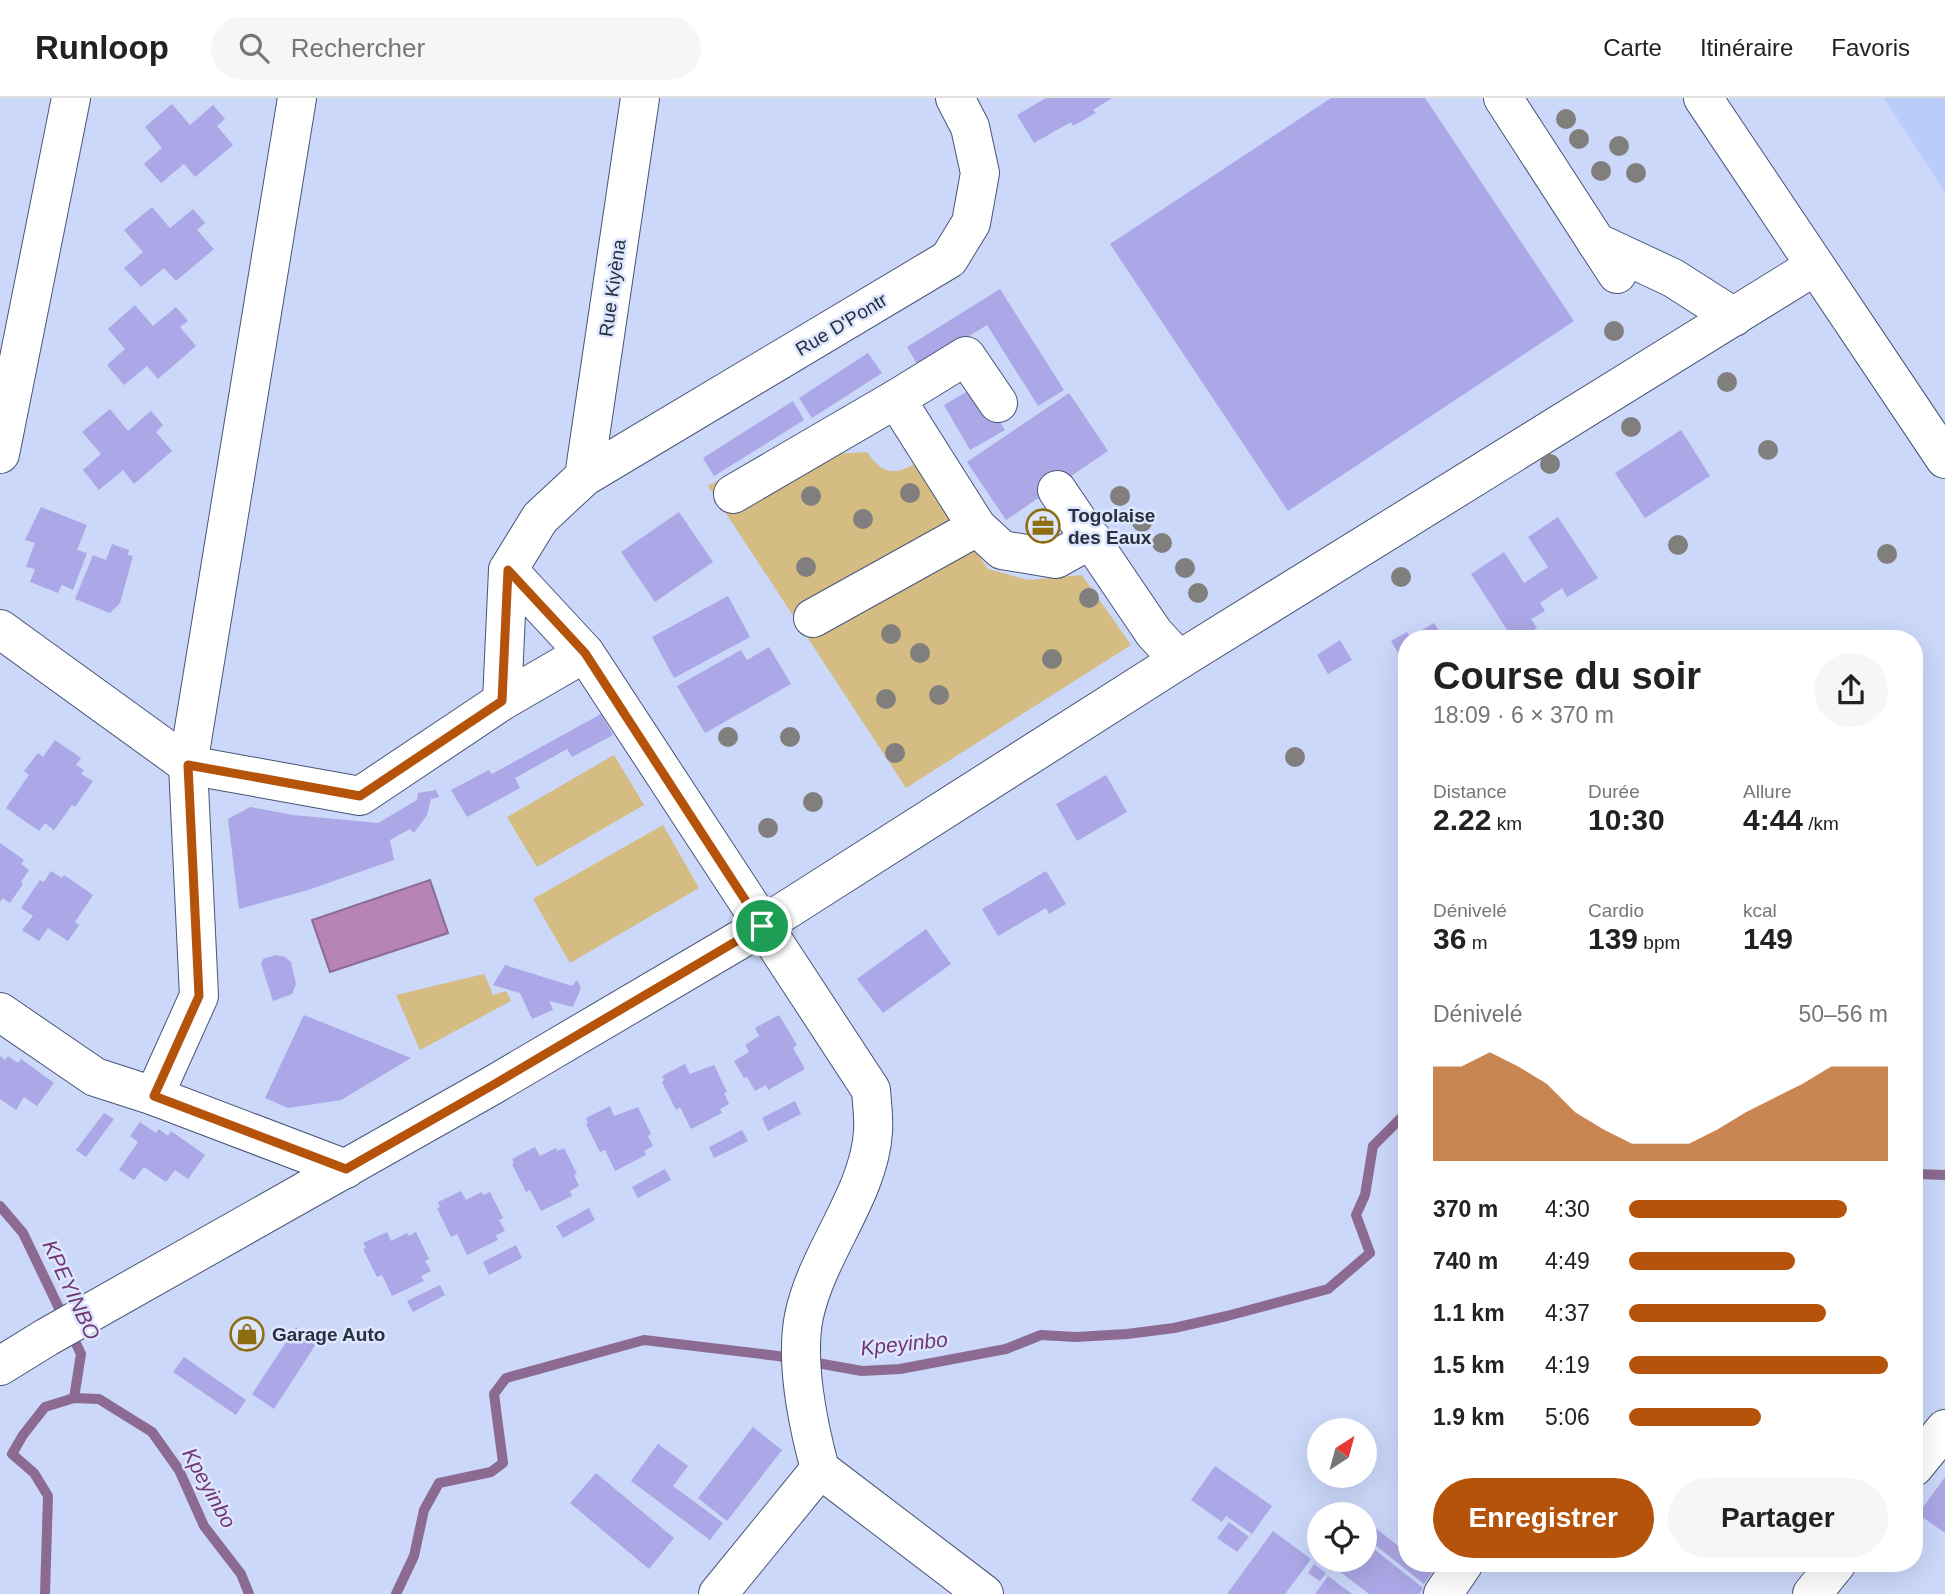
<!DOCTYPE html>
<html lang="fr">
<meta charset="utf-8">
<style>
body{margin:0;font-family:Arial,sans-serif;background:#f6f6f6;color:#222;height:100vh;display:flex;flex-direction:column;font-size:26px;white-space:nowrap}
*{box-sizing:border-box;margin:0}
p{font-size:23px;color:#767676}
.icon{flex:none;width:38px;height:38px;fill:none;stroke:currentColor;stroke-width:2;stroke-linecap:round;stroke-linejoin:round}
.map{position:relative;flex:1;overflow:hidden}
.side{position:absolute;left:1398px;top:532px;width:525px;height:942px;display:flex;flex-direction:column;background:#fff;border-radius:28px;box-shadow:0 7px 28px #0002}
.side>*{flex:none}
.needle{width:46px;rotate:36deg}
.buttons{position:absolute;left:1307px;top:1320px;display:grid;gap:14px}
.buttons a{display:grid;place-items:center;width:70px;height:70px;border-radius:50%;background:#fff;box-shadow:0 7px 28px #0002;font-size:35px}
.pin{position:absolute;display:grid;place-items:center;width:60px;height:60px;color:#fff;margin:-30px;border:4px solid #fff;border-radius:50%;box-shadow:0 2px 7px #0007}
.round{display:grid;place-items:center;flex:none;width:74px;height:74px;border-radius:37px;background:#f6f6f6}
.summary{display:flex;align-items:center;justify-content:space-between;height:119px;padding:0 35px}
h1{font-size:38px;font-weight:800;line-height:52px}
.figures{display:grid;grid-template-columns:repeat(3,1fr);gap:10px;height:119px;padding:7px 35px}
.figures div{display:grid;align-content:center}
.figures b{font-size:30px;font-weight:800}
.figures small{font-size:19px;font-weight:400}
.figures p{font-size:19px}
.chart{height:196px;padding:14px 35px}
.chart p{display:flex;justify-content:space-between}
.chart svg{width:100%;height:126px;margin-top:7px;fill:#b45309;opacity:.7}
.cta{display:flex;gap:14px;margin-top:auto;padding:14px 35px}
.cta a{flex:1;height:80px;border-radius:42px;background:#b45309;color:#fff;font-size:28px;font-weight:800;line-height:80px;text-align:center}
.cta a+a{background:#f6f6f6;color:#222}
ul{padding:0 35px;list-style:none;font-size:23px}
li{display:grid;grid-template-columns:112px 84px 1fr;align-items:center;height:52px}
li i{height:18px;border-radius:9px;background:#b45309}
header{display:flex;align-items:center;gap:42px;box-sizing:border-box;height:98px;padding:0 35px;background:#fff;border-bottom:2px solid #e0e0e0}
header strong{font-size:33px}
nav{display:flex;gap:38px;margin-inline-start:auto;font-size:24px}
.search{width:490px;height:63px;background:#f6f6f6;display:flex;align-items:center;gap:18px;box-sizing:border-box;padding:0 24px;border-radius:38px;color:#767676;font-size:26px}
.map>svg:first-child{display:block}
</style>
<header>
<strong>Runloop</strong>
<div class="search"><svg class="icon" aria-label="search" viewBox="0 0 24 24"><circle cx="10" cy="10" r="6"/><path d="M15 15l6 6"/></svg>Rechercher</div>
<nav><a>Carte</a><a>Itinéraire</a><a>Favoris</a></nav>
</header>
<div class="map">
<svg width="1945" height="1496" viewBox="0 0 1945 1496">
<rect width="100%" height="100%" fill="#cbd8f9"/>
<polygon fill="#b9ccfa" points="1884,0 1945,0 1945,94"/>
<g fill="#d4bc82">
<path d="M793 341 833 356 867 354C882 376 894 378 917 365L988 471 1028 482 1082 477 1131 547 906 690 708 388Z"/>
<polygon points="614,657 644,707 537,769 507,719"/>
<polygon points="663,727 699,790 570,865 533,801"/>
<polygon points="484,876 493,897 506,893 511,903 420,952 396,897"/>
</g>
<polygon fill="#b784b5" stroke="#8c6a91" stroke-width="2" points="430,782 448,835 330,874 312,822"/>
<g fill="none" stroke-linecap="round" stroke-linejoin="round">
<g stroke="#8c6a91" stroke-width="10">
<polyline points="1914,1076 1945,1077"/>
<polyline points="0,1108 23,1135 81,1256 74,1300"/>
<polyline points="45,1496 48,1398 34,1375 12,1356 23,1337 45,1309 74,1300 99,1301 152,1334 179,1372 204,1428 241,1476 249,1496"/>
<polyline points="396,1496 414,1458 424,1412 439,1385 491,1374 503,1365 494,1296 506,1280 644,1242 778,1258 862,1273 900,1271 1006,1251 1041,1237 1076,1239 1127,1236 1174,1230 1227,1218 1328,1191 1370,1155 1356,1117 1365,1097 1373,1048 1404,1017 1407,1017"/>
</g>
</g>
<g fill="#aca7e6">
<polygon points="1046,0 1112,0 1093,12 1096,15 1073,28 1071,24 1034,45 1017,17"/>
<polygon points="1331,0 1425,0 1574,223 1288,413 1110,146"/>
<polygon points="172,6 190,27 213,7 225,21 217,28 233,47 195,79 184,66 161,85 144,66 162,50 145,29"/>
<polygon points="152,109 170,130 193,111 205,125 197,132 214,151 176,183 164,170 141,189 124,170 143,154 124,132"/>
<polygon points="1000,191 1064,292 1038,308 987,227 919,269 907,249"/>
<polygon points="135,207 153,228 176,209 188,223 180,229 196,248 158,281 147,268 124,287 107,267 125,251 108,231"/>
<polygon points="868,255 882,275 812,320 799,300"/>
<polygon points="978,287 1005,332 970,352 944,307"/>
<polygon points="1069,295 1108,353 1006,422 967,364"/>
<polygon points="793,303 804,322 714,378 703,360"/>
<polygon points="110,311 128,333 151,313 163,327 156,334 172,353 134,386 123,372 99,392 83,372 101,356 82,334"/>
<polygon points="1681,332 1710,378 1645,420 1615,375"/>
<polygon points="41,409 87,427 77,452 87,455 73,492 62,487 58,495 30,484 35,471 26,469 35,445 25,442"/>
<polygon points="679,414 713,464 655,504 621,454"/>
<polygon points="1558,419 1598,480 1567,499 1562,490 1540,505 1545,513 1531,521 1537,530 1520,541 1513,541 1471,476 1504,454 1524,485 1548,469 1528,439"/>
<polygon points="112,446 129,452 128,457 133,458 120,505 110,515 75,501 93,457 106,462"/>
<polygon points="728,498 750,539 674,580 652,539"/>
<polygon points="1434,525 1444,541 1407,541 1407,570 1391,543 1407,534 1410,539"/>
<polygon points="1340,542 1352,562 1328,576 1317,557"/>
<polygon points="769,549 791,586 705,635 677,588 741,552 747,562"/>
<polygon points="601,616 613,637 572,659 567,651 515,680 520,690 467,719 451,692 489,672 492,676"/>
<polygon points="55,642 81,660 76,667 84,672 81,676 93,683 75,709 72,707 54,732 45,725 39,733 6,710 29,677 24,673 38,655 43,659"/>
<polygon points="1106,677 1127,714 1077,743 1056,706"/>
<polygon points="436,692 439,699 431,701 427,717 414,735 410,731 390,742 394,762 308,792 239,811 228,721 250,709 293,717 378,725 417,702 418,695"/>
<polygon points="0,745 24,762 21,766 29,772 21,784 23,786 10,805 3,800 0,804"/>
<polygon points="51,773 62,780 64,777 93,797 75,824 79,827 68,843 48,830 39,843 22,832 33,818 21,810 40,782 44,784"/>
<polygon points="1046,773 1066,806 1049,816 1046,810 998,838 982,811"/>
<polygon points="926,831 951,866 883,915 857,881"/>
<polygon points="276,857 285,859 291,864 296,886 292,896 273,903 261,866 263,861"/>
<polygon points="505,867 572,888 577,882 581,890 573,909 549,903 553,912 532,921 520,895 493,887"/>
<polygon points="304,917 411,960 341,1002 288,1010 265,1000"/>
<polygon points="779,917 797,947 793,950 805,971 768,992 766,987 755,993 747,979 744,980 734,963 749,954 745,947 759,938 755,930"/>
<polygon points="0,958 5,962 8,958 18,965 21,961 54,985 37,1008 24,999 16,1012 0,1001"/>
<polygon points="685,966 690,976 714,967 727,994 724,995 729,1006 720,1011 722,1015 691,1031 680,1009 676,1012 662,984 664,982 662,978"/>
<polygon points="795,1003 801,1016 768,1033 762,1020"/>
<polygon points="610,1008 614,1018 638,1009 651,1036 648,1038 653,1048 644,1053 646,1057 615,1073 605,1052 600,1054 586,1026 588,1025 586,1020"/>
<polygon points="104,1015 114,1021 86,1059 76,1052"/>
<polygon points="140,1024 156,1035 159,1031 168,1038 171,1033 205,1057 188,1081 175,1072 166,1084 144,1069 134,1082 119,1072 138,1044 130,1038"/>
<polygon points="742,1032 748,1043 714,1060 709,1049"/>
<polygon points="535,1049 540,1058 556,1050 557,1053 564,1050 577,1076 574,1077 579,1088 570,1093 572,1098 541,1113 530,1092 526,1094 512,1066 514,1065 512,1061"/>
<polygon points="665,1071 671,1082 638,1100 632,1089"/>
<polygon points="461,1093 466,1102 482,1094 483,1097 490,1094 503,1120 499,1122 505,1133 496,1137 498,1142 467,1157 457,1136 451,1139 437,1110 440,1109 438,1104"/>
<polygon points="589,1110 595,1122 563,1140 556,1128"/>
<polygon points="387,1134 391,1143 407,1135 409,1138 416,1134 429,1161 425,1163 431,1173 421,1178 424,1183 392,1198 382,1177 377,1179 363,1151 366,1150 363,1145"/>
<polygon points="516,1147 522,1160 489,1177 483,1164"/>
<polygon points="440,1187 445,1197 413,1214 407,1203"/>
<polygon points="296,1229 318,1243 274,1311 252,1296"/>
<polygon points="184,1259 246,1302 236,1317 173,1274"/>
<polygon points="753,1329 782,1352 727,1423 698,1400"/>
<polygon points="658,1346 688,1368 673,1388 723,1425 710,1442 631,1383"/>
<polygon points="1215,1368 1272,1408 1252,1436 1226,1418 1222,1424 1191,1402"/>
<polygon points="596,1375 674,1440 649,1471 570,1405"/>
<polygon points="1945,1379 1945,1435 1918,1416"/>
<polygon points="1229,1424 1249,1439 1237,1454 1217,1440"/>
<polygon points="1373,1428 1407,1455 1407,1465 1419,1465 1432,1475 1424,1486 1365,1439"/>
<polygon points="1273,1433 1311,1461 1285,1496 1227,1496"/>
<polygon points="1365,1444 1423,1490 1419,1496 1369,1496 1330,1466 1334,1461 1365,1461"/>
<polygon points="1314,1466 1326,1475 1320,1483 1308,1475"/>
<polygon points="1328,1478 1352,1496 1315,1496"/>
</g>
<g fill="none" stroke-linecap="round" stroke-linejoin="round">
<defs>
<g id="minor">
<polyline points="1503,0 1617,176"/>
<polyline points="1596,144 1673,180 1734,219"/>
<polyline points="998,305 966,258 896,301 977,429 1002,452 1056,461 1092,441"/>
<polyline points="0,356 71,0"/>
<polyline points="584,379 640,0"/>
<polyline points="1057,392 1154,535 1179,562"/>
<polyline points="733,396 896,301"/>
<polyline points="508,472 540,420 584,379 949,161 971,125 980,75 970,29 955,0"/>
<polyline points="813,520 977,429"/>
<polyline points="0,531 188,667 360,698 502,603"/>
<path d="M585 555 502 603 508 472 585 555 871 992C872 1006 874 1021 873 1034 869 1097 817 1155 804 1218 795 1263 808 1327 820 1371L984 1496"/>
<polyline points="0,914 95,979 154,998 346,1071"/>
<polyline points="154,998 199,898 188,667 297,0"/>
<polyline points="0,1268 47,1239 493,987 741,841 1179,562 1815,168"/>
<polyline points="1914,1369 1945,1331"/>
<polyline points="718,1496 820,1371"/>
<polyline points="1443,1496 1464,1465"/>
<polyline points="1812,1496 1837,1465"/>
</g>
<polyline id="highway" points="1703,0 1945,361"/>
</defs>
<use href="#minor" stroke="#485577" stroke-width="40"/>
<use href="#highway" stroke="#485577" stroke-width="40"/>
<use href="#minor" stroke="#fff" stroke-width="38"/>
<use href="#highway" stroke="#fff" stroke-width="38"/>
</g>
<g fill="#807f7d">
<circle cx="1566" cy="21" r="10"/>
<circle cx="1579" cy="41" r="10"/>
<circle cx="1619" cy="48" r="10"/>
<circle cx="1601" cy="73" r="10"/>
<circle cx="1636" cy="75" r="10"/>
<circle cx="1614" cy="233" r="10"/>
<circle cx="1727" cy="284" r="10"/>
<circle cx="1631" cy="329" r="10"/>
<circle cx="1768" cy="352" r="10"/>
<circle cx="1550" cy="366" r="10"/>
<circle cx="910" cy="395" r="10"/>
<circle cx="811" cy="398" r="10"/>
<circle cx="1120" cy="398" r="10"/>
<circle cx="863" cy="421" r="10"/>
<circle cx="1142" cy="424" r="10"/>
<circle cx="1162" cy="445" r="10"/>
<circle cx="1678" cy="447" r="10"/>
<circle cx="1887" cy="456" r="10"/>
<circle cx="806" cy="469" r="10"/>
<circle cx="1185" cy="470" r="10"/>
<circle cx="1401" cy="479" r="10"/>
<circle cx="1198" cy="495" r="10"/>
<circle cx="1089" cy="500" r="10"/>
<circle cx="891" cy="536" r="10"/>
<circle cx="920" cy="555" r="10"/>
<circle cx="1052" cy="561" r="10"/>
<circle cx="939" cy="597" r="10"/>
<circle cx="886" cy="601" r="10"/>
<circle cx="728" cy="639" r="10"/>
<circle cx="790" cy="639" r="10"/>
<circle cx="895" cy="655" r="10"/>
<circle cx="1295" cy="659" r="10"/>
<circle cx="813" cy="704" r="10"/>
<circle cx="768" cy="730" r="10"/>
</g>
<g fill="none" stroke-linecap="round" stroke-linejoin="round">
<defs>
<polygon id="route" points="508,472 585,555 762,828 493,987 346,1071 154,998 199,898 188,667 360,698 502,603"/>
</defs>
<use href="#route" stroke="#fff" stroke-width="14"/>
<use href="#route" stroke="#b45309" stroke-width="9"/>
</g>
<defs>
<symbol id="office-ring" viewBox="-11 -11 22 22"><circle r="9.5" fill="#dce6fe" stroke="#8d6e11" stroke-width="1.5"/><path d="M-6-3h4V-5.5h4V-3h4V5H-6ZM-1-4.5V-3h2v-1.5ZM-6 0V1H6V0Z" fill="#8d6e11"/></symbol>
<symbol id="shop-ring" viewBox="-11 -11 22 22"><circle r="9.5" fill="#dce6fe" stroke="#8d6e11" stroke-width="1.5"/><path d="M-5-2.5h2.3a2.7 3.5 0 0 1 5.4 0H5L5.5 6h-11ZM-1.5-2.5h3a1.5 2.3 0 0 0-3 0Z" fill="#8d6e11"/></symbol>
</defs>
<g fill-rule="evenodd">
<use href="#office-ring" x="1024" y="409" width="38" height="38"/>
<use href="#shop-ring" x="228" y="1217" width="38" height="38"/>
</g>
<g text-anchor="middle" stroke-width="5" stroke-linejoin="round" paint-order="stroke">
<g font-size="19" fill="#292f3e" stroke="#dce6fe">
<text transform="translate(612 190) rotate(-82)" y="7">Rue Kiyèna</text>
<text transform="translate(841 226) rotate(-31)" y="7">Rue D'Pontr</text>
</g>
<g font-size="19" font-weight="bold" fill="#292f3e" stroke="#dce6fe" text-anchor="start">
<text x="1068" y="424">Togolaise<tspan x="1068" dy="22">des Eaux</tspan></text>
<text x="272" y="1243">Garage Auto</text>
</g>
<g font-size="21" font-style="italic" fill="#743673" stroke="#dce6fe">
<text transform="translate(71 1192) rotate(65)" y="7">KPEYINBO</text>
<text transform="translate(904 1246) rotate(-6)" y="7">Kpeyinbo</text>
<text transform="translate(209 1390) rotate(61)" y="7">Kpeyinbo</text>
</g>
</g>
</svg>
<div class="buttons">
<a><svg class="needle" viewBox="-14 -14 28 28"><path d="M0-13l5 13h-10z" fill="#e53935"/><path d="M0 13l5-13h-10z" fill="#767676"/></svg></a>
<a><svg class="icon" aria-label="locate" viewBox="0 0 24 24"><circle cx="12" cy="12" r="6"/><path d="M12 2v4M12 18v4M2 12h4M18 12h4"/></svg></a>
</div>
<div class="pin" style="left:762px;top:828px;background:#1e9e55"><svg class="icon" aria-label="arrive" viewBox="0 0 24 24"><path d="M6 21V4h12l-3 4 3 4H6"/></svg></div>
<section class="side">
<div class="summary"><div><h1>Course du soir</h1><p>18:09 · 6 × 370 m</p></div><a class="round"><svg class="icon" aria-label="share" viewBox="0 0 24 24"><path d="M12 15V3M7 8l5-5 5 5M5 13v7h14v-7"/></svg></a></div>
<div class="figures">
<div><p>Distance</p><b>2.22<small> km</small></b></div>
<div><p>Durée</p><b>10:30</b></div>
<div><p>Allure</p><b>4:44<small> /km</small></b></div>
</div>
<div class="figures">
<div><p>Dénivelé</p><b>36<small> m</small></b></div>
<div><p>Cardio</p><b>139<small> bpm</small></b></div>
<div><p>kcal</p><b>149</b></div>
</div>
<div class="chart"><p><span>Dénivelé</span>50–56 m</p>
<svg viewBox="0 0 160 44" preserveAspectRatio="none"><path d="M0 44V11L10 11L20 6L30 11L40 17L50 27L60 33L70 38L80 38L90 38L100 33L110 27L120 22L130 17L140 11L150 11L160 11V44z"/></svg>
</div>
<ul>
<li><b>370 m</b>4:30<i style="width:84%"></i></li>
<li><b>740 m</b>4:49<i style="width:64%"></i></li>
<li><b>1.1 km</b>4:37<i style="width:76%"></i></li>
<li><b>1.5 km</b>4:19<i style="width:100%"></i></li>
<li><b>1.9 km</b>5:06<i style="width:51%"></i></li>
</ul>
<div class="cta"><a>Enregistrer</a><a>Partager</a></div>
</section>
</div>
